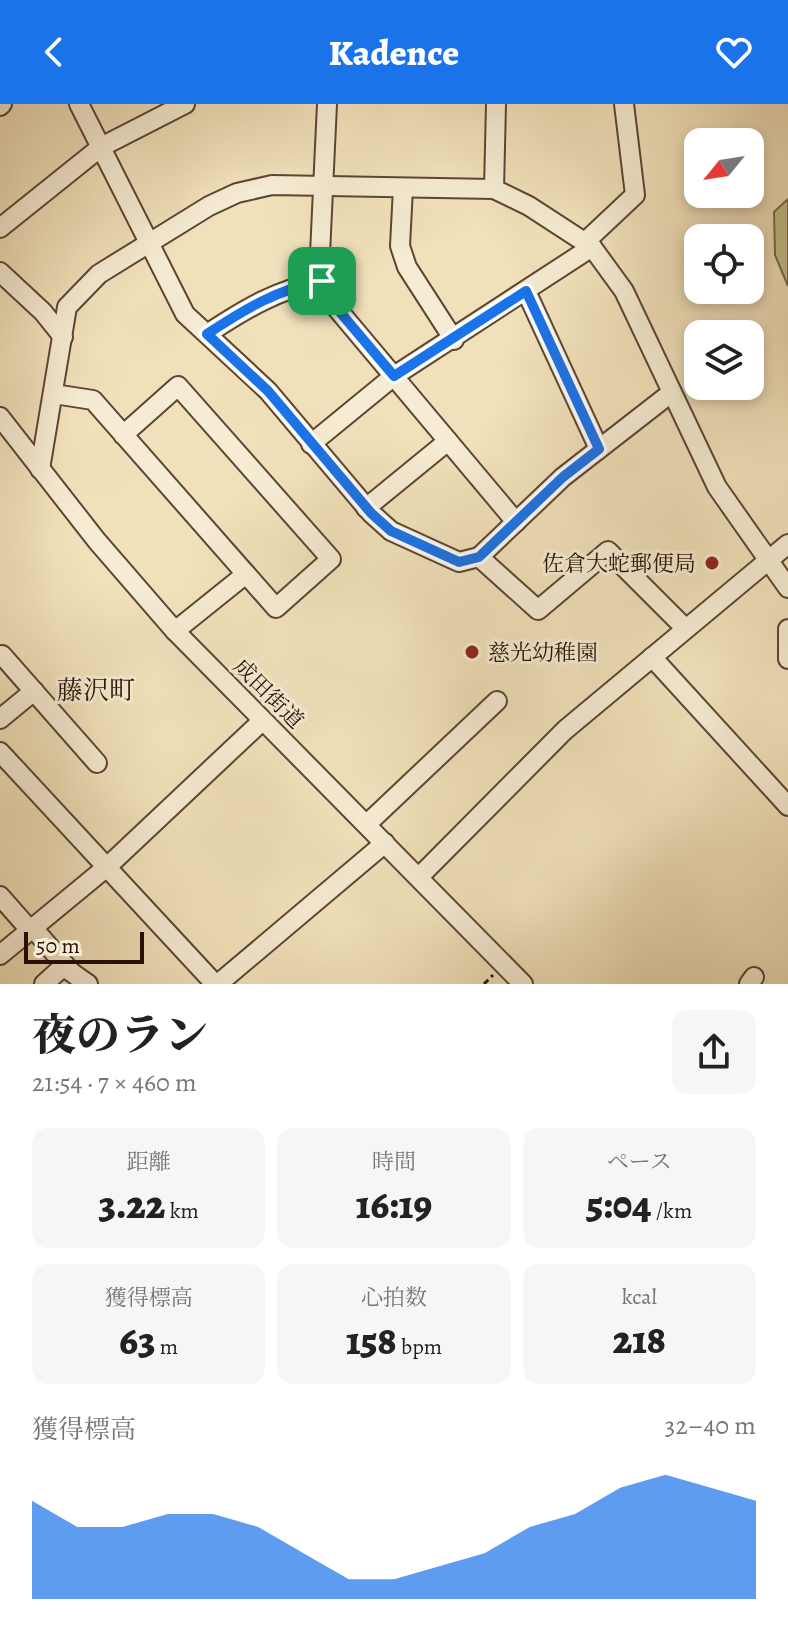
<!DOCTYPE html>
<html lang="ja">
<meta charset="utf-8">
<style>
body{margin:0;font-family:Alegreya,"Noto Serif JP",serif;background:#f6f6f6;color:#222;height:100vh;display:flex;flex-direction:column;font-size:30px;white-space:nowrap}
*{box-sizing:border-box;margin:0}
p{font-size:26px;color:#767676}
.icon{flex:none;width:44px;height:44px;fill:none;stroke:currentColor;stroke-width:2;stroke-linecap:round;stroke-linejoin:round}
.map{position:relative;height:880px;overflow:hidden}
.drawer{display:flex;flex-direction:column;background:#fff;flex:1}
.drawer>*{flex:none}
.needle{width:52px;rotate:240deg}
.buttons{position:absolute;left:684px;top:24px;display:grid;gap:16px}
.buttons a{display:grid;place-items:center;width:80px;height:80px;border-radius:16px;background:#fff;box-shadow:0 4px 12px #0003;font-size:40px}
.scale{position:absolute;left:24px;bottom:20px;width:120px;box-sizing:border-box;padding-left:8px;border:4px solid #291108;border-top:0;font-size:22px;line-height:28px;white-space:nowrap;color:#291108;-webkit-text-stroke:6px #f6ecd3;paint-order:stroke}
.pin{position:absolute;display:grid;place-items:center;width:68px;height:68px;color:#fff;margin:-34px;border-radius:16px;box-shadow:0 4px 12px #0006}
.round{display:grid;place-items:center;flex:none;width:84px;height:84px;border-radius:16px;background:#f6f6f6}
.overview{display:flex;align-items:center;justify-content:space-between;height:136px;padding:0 32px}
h1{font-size:44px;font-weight:800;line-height:60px}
.figures{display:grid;grid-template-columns:repeat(3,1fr);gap:12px;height:136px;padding:8px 32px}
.figures div{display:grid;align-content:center;border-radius:16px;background:#f6f6f6;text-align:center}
.figures b{font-size:40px;font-weight:800}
.figures small{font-size:22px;font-weight:400}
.figures p{font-size:22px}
.chart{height:224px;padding:16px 32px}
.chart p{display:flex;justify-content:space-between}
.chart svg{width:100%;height:144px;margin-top:8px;fill:#1a73e8;opacity:.7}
header{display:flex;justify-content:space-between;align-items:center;height:104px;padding:0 32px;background:#1a73e8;color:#fff;font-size:36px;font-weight:800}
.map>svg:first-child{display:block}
</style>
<header><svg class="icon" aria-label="back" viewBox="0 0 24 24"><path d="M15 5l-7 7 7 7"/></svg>Kadence<svg class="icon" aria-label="heart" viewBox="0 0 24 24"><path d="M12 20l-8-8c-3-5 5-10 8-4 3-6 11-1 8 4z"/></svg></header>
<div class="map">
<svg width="788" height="880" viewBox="0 0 788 880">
<rect width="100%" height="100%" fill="#f1e1bb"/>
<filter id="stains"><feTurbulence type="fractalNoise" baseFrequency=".0025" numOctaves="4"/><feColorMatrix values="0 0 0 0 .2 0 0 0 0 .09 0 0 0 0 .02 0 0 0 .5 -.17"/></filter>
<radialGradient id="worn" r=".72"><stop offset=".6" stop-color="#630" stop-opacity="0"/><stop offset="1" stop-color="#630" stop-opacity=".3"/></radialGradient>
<polygon fill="#c1c18c" stroke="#75694a" stroke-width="2" points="788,95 788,182 775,151 774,108"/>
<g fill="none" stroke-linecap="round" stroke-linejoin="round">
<defs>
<g id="minor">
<polyline points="79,0 185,210 268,287 371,409 391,427 459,458 479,453"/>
<polyline points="327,0 320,150 323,188 516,418"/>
<polyline points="0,2 2,0"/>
<polyline points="403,84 400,142 407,163 454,236"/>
<polyline points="494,85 496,0"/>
<polyline points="0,124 101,43 185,0"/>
<polyline points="585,138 635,91 624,0"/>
<polyline points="0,168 43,208 63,233"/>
<polyline points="526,187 599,345"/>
<path d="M207 230C245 205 278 185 322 177"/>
<polyline points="671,289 563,373 479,453 538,506 608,447 685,524"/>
<polyline points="54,290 93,296 276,504 331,455 178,282 123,331"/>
<polyline points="0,313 97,437 175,527 523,880"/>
<polyline points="311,340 394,272 592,143"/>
<polyline points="40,365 67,203 99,170 209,102 237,89 272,81 494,85 529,102 592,143 624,187 717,383 788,484"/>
<polyline points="366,404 448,337"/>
<polyline points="788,525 788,555"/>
<polyline points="175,527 246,470"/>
<polyline points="2,551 97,659"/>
<polyline points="652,553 788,702"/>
<polyline points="0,615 34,587"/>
<polyline points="0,648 215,880"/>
<polyline points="367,720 497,597"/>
<polyline points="419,773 565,626 788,440"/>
<polyline points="0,792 30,826"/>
<polyline points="33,824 71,868 88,880"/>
<polyline points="0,851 108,762 262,617"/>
<polyline points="44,880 65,861"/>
<polyline points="218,880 385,739"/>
<polyline points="749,880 754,873"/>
</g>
</defs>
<use href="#minor" stroke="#5b4535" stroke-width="22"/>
<polyline stroke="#291108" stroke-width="3" stroke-dasharray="6 4" stroke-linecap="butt" points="484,880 493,871"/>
<use href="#minor" stroke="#f6ecd3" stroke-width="18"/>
</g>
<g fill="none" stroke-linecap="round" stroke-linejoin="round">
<defs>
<path id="route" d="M322 177 323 188 394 272 526 187 599 345 563 373 479 453 459 458 391 427 371 409 268 287 207 230C245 205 278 185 322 177Z"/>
</defs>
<use href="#route" stroke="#fff" stroke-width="16"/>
<use href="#route" stroke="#1a73e8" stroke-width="10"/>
</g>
<g fill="#8f2418" stroke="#f6ecd3" stroke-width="3">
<circle cx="712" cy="459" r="8"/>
<circle cx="472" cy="548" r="8"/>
</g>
<g text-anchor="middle" stroke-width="6" stroke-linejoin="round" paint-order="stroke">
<g font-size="22" fill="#291108" stroke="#f6ecd3" text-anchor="end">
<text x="696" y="467">佐倉大蛇郵便局</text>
<text x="488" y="556" text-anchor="start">慈光幼稚園</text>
</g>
<g font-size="22" fill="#291108" stroke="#f6ecd3">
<text transform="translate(269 589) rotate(45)" y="8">成田街道</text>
</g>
<g font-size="26" fill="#291108" stroke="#f6ecd3">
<text x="96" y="595">藤沢町</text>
</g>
</g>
<rect width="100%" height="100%" filter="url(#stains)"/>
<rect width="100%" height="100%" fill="url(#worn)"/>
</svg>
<div class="buttons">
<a><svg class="needle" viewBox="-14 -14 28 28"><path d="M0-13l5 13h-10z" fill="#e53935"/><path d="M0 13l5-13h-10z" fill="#767676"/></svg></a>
<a><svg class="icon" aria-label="locate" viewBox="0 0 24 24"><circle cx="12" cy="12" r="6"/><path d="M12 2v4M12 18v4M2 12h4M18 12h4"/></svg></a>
<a><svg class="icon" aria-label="layers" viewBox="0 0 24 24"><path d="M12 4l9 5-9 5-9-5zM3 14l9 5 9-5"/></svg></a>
</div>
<div class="scale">50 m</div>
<div class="pin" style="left:322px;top:177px;background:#1e9e55"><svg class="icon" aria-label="arrive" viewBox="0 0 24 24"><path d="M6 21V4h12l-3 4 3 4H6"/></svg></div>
</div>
<section class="drawer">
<div class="overview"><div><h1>夜のラン</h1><p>21:54 · 7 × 460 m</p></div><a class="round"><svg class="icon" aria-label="share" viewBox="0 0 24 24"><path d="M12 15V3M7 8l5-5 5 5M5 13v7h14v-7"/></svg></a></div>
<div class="figures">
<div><p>距離</p><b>3.22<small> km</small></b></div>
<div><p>時間</p><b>16:19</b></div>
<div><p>ペース</p><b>5:04<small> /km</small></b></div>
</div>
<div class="figures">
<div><p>獲得標高</p><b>63<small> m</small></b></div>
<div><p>心拍数</p><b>158<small> bpm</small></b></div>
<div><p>kcal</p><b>218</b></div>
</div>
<div class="chart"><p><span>獲得標高</span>32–40 m</p>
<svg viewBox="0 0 160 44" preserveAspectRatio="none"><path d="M0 44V14L10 22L20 22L30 18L40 18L50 22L60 30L70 38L80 38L90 34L100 30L110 22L120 18L130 10L140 6L150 10L160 14V44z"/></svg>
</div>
</section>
